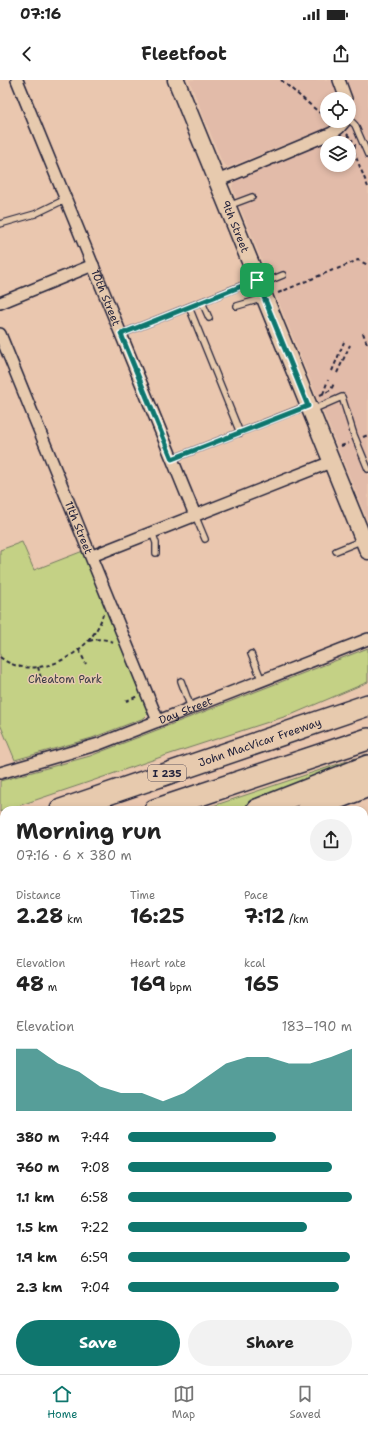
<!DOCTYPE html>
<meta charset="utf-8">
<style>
body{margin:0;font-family:"Shantell Sans",sans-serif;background:#f2f2f2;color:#222;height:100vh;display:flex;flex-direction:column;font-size:15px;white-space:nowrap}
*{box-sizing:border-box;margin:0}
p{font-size:13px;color:#767676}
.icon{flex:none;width:22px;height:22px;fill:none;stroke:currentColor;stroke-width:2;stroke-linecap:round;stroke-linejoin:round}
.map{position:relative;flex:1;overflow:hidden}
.drawer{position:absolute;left:0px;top:726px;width:368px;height:568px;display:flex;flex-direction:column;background:#fff;border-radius:12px 12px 0 0;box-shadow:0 2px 6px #0003}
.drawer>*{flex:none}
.controls{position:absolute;left:320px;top:12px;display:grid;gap:8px}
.controls a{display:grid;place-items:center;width:36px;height:36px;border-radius:50%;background:#fff;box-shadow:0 2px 6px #0003;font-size:20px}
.pin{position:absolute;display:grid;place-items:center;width:34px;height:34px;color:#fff;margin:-17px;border-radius:8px;box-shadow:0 2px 6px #0006}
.round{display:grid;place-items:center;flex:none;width:42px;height:42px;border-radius:21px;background:#f2f2f2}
.summary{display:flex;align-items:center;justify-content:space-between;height:68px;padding:0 16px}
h1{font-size:22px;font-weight:700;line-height:30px}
.figures{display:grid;grid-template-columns:repeat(3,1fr);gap:6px;height:68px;padding:4px 16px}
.figures div{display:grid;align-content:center}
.figures b{font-size:20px;font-weight:700}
.figures small{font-size:11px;font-weight:400}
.figures p{font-size:11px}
.chart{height:112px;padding:8px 16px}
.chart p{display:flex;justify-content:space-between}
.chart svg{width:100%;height:72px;margin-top:4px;fill:#0f766e;opacity:.7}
.cta{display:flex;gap:8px;margin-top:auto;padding:8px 16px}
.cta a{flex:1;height:46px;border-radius:24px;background:#0f766e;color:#fff;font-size:16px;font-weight:700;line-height:46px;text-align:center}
.cta a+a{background:#f2f2f2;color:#222}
ul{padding:0 16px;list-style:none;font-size:13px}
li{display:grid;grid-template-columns:64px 48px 1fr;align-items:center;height:30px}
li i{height:10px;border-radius:5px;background:#0f766e}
.status{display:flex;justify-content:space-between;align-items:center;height:28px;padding:0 20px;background:#fff;direction:ltr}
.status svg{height:11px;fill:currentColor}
header{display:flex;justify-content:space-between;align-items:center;height:52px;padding:0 16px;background:#fff;font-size:18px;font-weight:700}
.dock{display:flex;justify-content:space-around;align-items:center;height:56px;border-top:1px solid #e0e0e0;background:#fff;font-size:11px;color:#767676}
.dock a{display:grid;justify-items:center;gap:2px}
.dock .on{color:#0f766e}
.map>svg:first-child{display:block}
</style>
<div class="status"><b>07:16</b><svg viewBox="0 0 49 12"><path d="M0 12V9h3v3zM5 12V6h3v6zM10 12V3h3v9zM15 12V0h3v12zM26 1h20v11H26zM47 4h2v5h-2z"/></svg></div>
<header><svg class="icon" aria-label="back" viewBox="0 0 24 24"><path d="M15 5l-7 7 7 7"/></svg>Fleetfoot<svg class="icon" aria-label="share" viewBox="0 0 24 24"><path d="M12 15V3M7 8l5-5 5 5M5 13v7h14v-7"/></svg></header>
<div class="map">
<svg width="368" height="1294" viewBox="0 0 368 1294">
<rect width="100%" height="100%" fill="#eac7af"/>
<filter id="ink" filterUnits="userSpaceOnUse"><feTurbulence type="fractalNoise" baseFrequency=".025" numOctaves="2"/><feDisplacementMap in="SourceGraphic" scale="8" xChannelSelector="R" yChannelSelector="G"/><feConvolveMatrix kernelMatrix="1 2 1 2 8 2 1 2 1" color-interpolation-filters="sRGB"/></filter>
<g filter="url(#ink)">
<g fill="#e2bba9" fill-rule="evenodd">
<polygon points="189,0 332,0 339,19 327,19 327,41 337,41 329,47 228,87 222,82"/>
<path d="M346 0H368V442L232 107 234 101 238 98 331 60 344 52 351 40 354 26 351 13ZM327 63H349V85H327Z"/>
<polygon points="368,1077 368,1116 364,1106 364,1079"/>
<polygon points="0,1120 4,1122 4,1205 0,1207"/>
<polygon points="364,1130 368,1139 368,1239 364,1239"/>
<polygon points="364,1277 368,1278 368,1294 339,1294 338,1290 364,1290"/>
<polygon points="48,1290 314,1290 316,1294 50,1294"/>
</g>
<g fill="#c4d185" stroke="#737a60">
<polygon points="22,462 34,490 83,471 148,632 148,634 144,638 92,658 15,680 0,644 0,470"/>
<polygon points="368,568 368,602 293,634 161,677 89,702 0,732 0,701 90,676"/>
<polygon points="368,674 368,679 241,730 201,730"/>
<polygon points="4,872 4,925 0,927 0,874"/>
</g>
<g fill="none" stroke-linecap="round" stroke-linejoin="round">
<defs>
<g id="lane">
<polyline points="349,39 355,45 368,75"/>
<polyline points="332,53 336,63"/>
<polyline points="228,126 252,117"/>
<polyline points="0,144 35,134 66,119"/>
<polyline points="261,204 283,195"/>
<polyline points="202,222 209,238"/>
<polyline points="237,226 264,218"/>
<polyline points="189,227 240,353"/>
<polyline points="121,254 256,200"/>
<polyline points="312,330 342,317 354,355 368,389"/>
<polyline points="172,379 307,326"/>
<polyline points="195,435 205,459"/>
<polyline points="152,452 156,463 156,473"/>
<polyline points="336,471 363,460"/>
<polyline points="251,574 262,601"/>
<polyline points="181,601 191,628"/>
<polyline points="244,1290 246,1294"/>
<polyline points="273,1290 278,1292 279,1294"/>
</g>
<g id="street">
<path id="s1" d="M17 0 195 435"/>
<polyline points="339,0 346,19"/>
<polyline points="217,101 332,53 339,48 345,41"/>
<polyline points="0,223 93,185"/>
<path id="s2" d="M0 254 158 641"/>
<polyline points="92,476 331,382"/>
<path id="s3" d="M0 693 99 664 368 559"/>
<polyline points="364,751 368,749"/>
<polyline points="364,1071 368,1070"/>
<polyline points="364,1117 368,1126"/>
<polyline points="0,1215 4,1213"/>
</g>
<g id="secondary">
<path id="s4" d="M176 0 368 471"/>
<polyline points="0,1082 4,1084"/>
<polyline points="0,1107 4,1108"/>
<polyline points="364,1247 368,1248"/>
<polyline points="364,1270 368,1271"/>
<polyline points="327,1290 329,1294"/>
</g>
<g id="highway">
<path id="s5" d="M61 730 368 625"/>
<polyline points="155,730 368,659"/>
<polyline points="257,730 368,686"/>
<polyline points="307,730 368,706"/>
<polyline points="0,751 4,750"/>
<polyline points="0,786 4,784"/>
<polyline points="0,823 4,822"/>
<polyline points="0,866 4,864"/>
</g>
</defs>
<use href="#lane" stroke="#22223b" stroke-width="8"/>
<use href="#street" stroke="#22223b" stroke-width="14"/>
<use href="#secondary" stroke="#22223b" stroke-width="19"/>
<use href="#highway" stroke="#22223b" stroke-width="24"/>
<g stroke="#22223b" stroke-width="2" stroke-dasharray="4 3" stroke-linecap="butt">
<polyline points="281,0 327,39"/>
<polyline points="347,54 353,61"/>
<polyline points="355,64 354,72 368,107"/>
<polyline points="337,189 358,180 368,185"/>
<polyline points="278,213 333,190"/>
<polyline points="363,253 368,266"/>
<polyline points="332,291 344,262"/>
<polyline points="337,293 350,265"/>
<polyline points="323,314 328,300"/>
<polyline points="320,315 331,310 334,303"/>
<polyline points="363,357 368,355"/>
<polyline points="341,366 349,363"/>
<path d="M89 561C99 558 107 559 116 563"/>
<polyline points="79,570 86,584"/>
<path d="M0 577C34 605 94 573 103 534"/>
<polyline points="38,587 43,606"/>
<polyline points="126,621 138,616"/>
</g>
<use href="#lane" stroke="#e7caae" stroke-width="5.5"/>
<use href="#street" stroke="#e7caae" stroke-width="11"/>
<use href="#secondary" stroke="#e7caae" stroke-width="16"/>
<use href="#highway" stroke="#e7caae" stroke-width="21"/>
</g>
</g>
<g fill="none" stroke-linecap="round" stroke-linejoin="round" filter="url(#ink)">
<defs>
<polygon id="route" points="257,200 308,326 172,379 121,254"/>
</defs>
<use href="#route" stroke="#fff" stroke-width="8"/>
<use href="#route" stroke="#0f766e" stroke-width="5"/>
</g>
<g text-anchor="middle" stroke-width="3" stroke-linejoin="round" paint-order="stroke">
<rect fill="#e7caae" stroke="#5d545e" stroke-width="1" x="148" y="685" width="38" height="16" rx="3"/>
<g font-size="10" font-weight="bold" fill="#22223b">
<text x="167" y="697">I 235</text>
</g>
<g font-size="11" fill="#22223b" stroke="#e7caae">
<text dy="4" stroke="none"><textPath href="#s4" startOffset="158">9th Street</textPath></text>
<text dy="4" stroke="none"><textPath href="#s1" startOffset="235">10th Street</textPath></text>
<text dy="4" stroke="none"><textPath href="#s2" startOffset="209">11th Street</textPath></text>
<text dy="4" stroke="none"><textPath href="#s3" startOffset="196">Day Street</textPath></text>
<text dy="4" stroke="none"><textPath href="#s5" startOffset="210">John MacVicar Freeway</textPath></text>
</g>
<g font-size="11" fill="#3a3c46" stroke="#e7caae">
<text x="65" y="603">Cheatom Park</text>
</g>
</g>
</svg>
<div class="controls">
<a><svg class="icon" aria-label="locate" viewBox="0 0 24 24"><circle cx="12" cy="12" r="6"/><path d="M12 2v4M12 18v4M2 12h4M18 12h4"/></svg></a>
<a><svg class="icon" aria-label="layers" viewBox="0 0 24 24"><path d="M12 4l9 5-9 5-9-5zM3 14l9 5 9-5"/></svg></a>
</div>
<div class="pin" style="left:257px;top:200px;background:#1e9e55"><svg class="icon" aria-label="arrive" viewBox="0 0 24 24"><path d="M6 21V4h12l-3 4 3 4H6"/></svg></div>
<section class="drawer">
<div class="summary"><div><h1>Morning run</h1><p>07:16 · 6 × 380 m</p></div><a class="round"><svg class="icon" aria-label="share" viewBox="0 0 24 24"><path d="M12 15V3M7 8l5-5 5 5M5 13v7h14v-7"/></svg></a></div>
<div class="figures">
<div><p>Distance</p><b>2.28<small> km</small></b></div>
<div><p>Time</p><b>16:25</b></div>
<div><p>Pace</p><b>7:12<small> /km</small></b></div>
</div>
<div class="figures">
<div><p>Elevation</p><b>48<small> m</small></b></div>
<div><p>Heart rate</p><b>169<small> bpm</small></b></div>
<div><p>kcal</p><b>165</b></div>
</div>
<div class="chart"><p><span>Elevation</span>183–190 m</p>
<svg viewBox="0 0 160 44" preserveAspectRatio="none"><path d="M0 44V6L10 6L20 15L30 20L40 29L50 33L60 33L70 38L80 33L90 24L100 15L110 11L120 11L130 15L140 15L150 11L160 6V44z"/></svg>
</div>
<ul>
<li><b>380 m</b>7:44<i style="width:66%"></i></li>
<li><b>760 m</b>7:08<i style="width:91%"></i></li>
<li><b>1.1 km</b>6:58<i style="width:100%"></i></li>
<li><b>1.5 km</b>7:22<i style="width:80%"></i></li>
<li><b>1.9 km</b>6:59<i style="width:99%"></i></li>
<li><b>2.3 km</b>7:04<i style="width:94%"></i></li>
</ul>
<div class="cta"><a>Save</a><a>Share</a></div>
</section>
</div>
<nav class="dock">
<a class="on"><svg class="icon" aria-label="home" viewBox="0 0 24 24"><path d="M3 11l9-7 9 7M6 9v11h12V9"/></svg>Home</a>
<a><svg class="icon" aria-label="map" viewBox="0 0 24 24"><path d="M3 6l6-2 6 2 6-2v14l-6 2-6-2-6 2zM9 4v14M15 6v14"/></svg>Map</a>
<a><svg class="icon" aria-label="saved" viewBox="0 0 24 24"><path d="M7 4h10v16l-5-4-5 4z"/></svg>Saved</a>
</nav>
